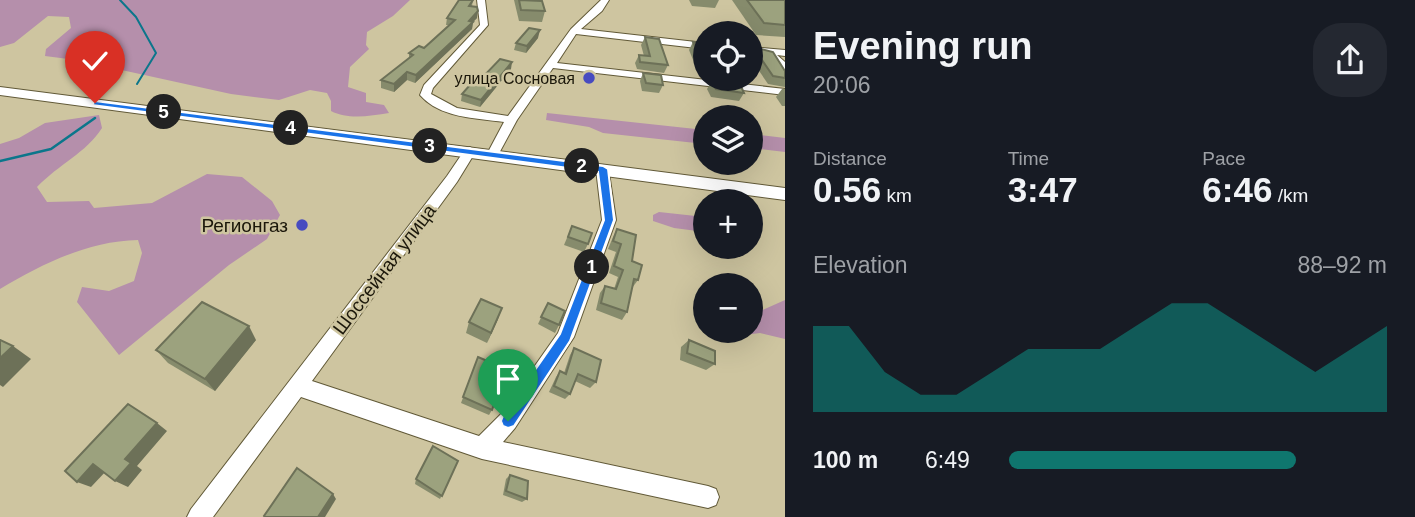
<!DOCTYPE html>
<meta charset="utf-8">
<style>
body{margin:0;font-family:Arial,sans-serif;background:#242831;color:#f1f3f6;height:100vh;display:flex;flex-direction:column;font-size:26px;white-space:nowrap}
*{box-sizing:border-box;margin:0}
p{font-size:23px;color:#9ea1a6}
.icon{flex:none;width:38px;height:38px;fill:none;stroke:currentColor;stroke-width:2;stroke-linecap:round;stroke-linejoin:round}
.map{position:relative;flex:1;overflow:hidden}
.sheet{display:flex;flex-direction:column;background:#171b24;width:630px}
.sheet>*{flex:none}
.tools{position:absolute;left:693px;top:21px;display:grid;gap:14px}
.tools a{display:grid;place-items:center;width:70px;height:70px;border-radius:50%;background:#171b24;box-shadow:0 7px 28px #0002;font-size:35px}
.pin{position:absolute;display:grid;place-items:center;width:60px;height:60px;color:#fff;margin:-72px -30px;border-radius:50% 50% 50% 0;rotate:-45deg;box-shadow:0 0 7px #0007}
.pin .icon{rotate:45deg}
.km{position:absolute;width:35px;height:35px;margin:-18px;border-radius:50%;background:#222;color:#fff;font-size:19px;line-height:35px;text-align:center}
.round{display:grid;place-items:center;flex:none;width:74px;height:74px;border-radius:28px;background:#242831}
.head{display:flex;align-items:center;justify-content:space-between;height:119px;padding:0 28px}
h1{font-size:38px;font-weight:800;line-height:52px}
.stats{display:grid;grid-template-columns:repeat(3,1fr);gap:10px;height:119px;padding:7px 28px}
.stats div{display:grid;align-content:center}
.stats b{font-size:35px;font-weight:800}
.stats small{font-size:19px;font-weight:400}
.stats p{font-size:19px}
.chart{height:196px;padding:14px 28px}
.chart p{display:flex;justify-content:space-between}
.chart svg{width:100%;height:126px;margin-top:7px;fill:#0f766e;opacity:.7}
ul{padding:0 28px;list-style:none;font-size:23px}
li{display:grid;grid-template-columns:112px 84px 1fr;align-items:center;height:52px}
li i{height:18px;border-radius:9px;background:#0f766e}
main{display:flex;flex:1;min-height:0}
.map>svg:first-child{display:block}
</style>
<main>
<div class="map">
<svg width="785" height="517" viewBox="0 0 785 517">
<rect width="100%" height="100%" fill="#cec5a0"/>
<g fill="#b58fab">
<path d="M0 0H410L393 16 367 32 366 45 369 49 350 67 348 87 366 93V102L384 105 389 113C370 116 348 120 331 111V101L327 93 310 90 279 100 231 94 76 60 45 56 46 49 71 28 69 17 48 16 14 43 0 47Z"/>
<polygon points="547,113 705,130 705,144 603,133 589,127 546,120"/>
<path d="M99 115 102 128C86 153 59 164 37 187L47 202 89 201 94 208 152 203 207 174 242 177 272 201 280 215 267 239 229 265 119 355 77 302 82 287 109 291 134 281 142 253 138 240C88 241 42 264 0 289V144L19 138 45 123Z"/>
<polygon points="751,134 785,138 785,152 751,148"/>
<polygon points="659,212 705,217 705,232 674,228 653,221 653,215"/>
<polygon points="785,300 785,339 760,333 745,335 740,331 751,331 751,315"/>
</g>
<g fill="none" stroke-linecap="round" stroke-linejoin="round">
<polyline stroke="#0b768b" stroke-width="2" points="120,0 136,17 156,53 137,84"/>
<polyline stroke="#0b768b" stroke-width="2.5" points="0,161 51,149 95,118"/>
<defs>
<g id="minor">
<path d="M477 0H485L488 25 433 88 431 94 457 108 508 116 571 29 601 0H609L602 11 581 29 705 43V49L576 34 557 63 785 89V95L553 68 517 120 497 157H489L487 154 504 122C475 118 440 118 420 95L424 85 480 25Z"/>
<polygon points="751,47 785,50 785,56 777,55 785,62 785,70 764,54 751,53"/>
<polygon points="470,147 476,151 457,182 312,381 479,436 501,414 558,333 602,220 596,169 603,165 608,166 616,220 574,337 515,428 503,442 708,486 716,489 719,497 716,505 708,508 482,459 301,397 213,517 187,517 191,509 447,176 466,148"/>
</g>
<polygon id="major" points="0,87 785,188 785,200 0,95"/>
</defs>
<use href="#minor" stroke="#615937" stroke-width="2"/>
<use href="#major" stroke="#615937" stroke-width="2"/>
<use href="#minor" fill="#fff" fill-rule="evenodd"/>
<use href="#major" fill="#fff" fill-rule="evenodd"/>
</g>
<g fill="#868b6c">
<polygon points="473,0 472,6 477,18 473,22 472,29 415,83 407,80 394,92 381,88 381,80 409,58 409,53 424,48 449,25 446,25 447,18"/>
<polygon points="514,0 536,0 545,11 542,22 519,21"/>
<polygon points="689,0 719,0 715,8 692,6"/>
<polygon points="732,0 785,0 785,37 756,35"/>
<polygon points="645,37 668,65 664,73 637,69 635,63 639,55 644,56 641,45"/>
<polygon points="538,38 526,53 514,50 516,43"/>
<polygon points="693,42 705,44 705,77 700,77 689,50"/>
<polygon points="753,47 785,71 785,87 768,84 751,59 751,49"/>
<polygon points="511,69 480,107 461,101 462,94 482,78"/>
<polygon points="643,73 663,85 659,93 642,91 640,81"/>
<polygon points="712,81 744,93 739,101 711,97 707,89"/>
<polygon points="782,89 785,89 785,106 782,106 776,97"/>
<polygon points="572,226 588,244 584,252 564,245"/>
<polygon points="617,229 632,261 638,280 632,288 627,312 622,320 596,310 600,293 605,286 614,289 618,277 609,273 616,252 608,249 613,237"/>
<polygon points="548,303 559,325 555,333 538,324"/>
<polygon points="498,319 487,343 466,333 469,322"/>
<polygon points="256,340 215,391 168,363 156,350"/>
<polygon points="689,340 715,364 706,370 680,360 681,347"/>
<polygon points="574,348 596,382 590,388 575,381 570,394 565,399 549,392 556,377 560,371 564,373 570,355"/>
<polygon points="478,357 492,410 489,415 461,403"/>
<polygon points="458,461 440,499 415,484 416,479"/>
<polygon points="510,475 527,499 522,502 503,495 506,479"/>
</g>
<g fill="#6d7158">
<polygon points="478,11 477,18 473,22 472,29 415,83 416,75"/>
<polygon points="540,30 538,38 526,53 527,46"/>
<polygon points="512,62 511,69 480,107 481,100"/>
<polygon points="407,72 407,80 394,92 394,84"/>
<polygon points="502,308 498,319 487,343 491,333"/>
<polygon points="249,326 256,340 215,391 205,379"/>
<polygon points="13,346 31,359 3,387 0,385 0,358"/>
<polygon points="157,423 167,431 137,466 142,470 128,487 115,481 125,459"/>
<polygon points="93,464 107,470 91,487 77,482"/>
<polygon points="333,494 336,499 325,517 318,517"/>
</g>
<g fill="#9ca27e" stroke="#6d7158" stroke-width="2">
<polygon points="459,0 473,0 469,6 477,7 478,11 469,21 473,22 416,75 407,72 394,84 381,80 413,55 409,53 419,46 424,48 455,20 447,18"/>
<polygon points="519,0 542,1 545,11 521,10"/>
<polygon points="747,0 785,0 785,25 764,23"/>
<polygon points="529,28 540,30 527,46 516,43"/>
<polygon points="645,37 659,39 668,65 640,62 639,55 650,56"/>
<polygon points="693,42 705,44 705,69"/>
<polygon points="753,47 773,52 785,71 785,78 773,76"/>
<polygon points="500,59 512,62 481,100 462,94 477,77 482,78"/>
<polygon points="643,73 661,75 663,85 646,83"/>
<polygon points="712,81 740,84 744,93 716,89"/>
<polygon points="572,226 592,233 588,244 568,237"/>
<polygon points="617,229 636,235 632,261 642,265 638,280 634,279 627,312 601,303 605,286 616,289 623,270 614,266 621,244 613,241"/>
<polygon points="481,299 502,308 491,333 469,322"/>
<polygon points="202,302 249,326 205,379 156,350"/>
<polygon points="548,303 565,311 559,325 541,317"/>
<polygon points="0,340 13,346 0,358"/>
<polygon points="689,340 715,351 715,364 687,353"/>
<polygon points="574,348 601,360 596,382 578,374 570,394 554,386 560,371 566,374"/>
<polygon points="478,357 506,369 492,410 463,397"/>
<polygon points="128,404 157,423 125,459 131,463 115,481 93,464 77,482 65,471"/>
<polygon points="433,446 458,461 442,496 416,479"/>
<polygon points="297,468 333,494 318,517 265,517 264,516"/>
<polygon points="510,475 528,481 527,499 506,491"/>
</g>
<polygon fill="#1a73e8" stroke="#fff" stroke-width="2" points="95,101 603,166 608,169 614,220 570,341 514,426 508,428 503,426 501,421 503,416 560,334 604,220 598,172 92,105"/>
<g fill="#474bc0" stroke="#cec5a0" stroke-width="2.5">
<circle cx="589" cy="78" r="7"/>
<circle cx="302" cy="225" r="7"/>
</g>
<g text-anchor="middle" stroke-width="5" stroke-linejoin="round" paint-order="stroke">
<g font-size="16" fill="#1b170a" stroke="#cec5a0" text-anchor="end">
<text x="575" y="84">улица Сосновая</text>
</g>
<g font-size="19" fill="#1b170a" stroke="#cec5a0" text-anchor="end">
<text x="288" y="232">Регионгаз</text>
</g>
<g font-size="19" fill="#1b170a" stroke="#cec5a0">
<text transform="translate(384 269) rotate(-53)" y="7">Шоссейная улица</text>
</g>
</g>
</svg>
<div class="tools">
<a><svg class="icon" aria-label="locate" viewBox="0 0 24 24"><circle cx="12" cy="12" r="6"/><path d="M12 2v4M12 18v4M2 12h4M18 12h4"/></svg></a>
<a><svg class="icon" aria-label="layers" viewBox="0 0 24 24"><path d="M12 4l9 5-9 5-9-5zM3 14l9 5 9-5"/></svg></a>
<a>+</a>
<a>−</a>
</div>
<div class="pin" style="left:508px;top:421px;background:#1e9e55"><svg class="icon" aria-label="arrive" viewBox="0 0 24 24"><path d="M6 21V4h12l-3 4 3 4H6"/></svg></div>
<div class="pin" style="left:95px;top:103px;background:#d93025"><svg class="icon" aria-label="check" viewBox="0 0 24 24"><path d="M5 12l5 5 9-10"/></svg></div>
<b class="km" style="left:592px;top:267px">1</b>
<b class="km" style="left:582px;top:166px">2</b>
<b class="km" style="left:430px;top:146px">3</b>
<b class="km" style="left:291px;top:128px">4</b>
<b class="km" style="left:164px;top:112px">5</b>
</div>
<section class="sheet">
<div class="head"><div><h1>Evening run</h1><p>20:06</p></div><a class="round"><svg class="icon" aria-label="share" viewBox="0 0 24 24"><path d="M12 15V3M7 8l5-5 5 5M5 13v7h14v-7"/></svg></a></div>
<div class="stats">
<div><p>Distance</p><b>0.56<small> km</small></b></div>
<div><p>Time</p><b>3:47</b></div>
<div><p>Pace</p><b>6:46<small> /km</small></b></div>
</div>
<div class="chart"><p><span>Elevation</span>88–92 m</p>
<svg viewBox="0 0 160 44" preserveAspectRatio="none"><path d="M0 44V14L10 14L20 30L30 38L40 38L50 30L60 22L70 22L80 22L90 14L100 6L110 6L120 14L130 22L140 30L150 22L160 14V44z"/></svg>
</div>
<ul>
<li><b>100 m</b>6:49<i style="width:76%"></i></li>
</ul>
</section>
</main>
